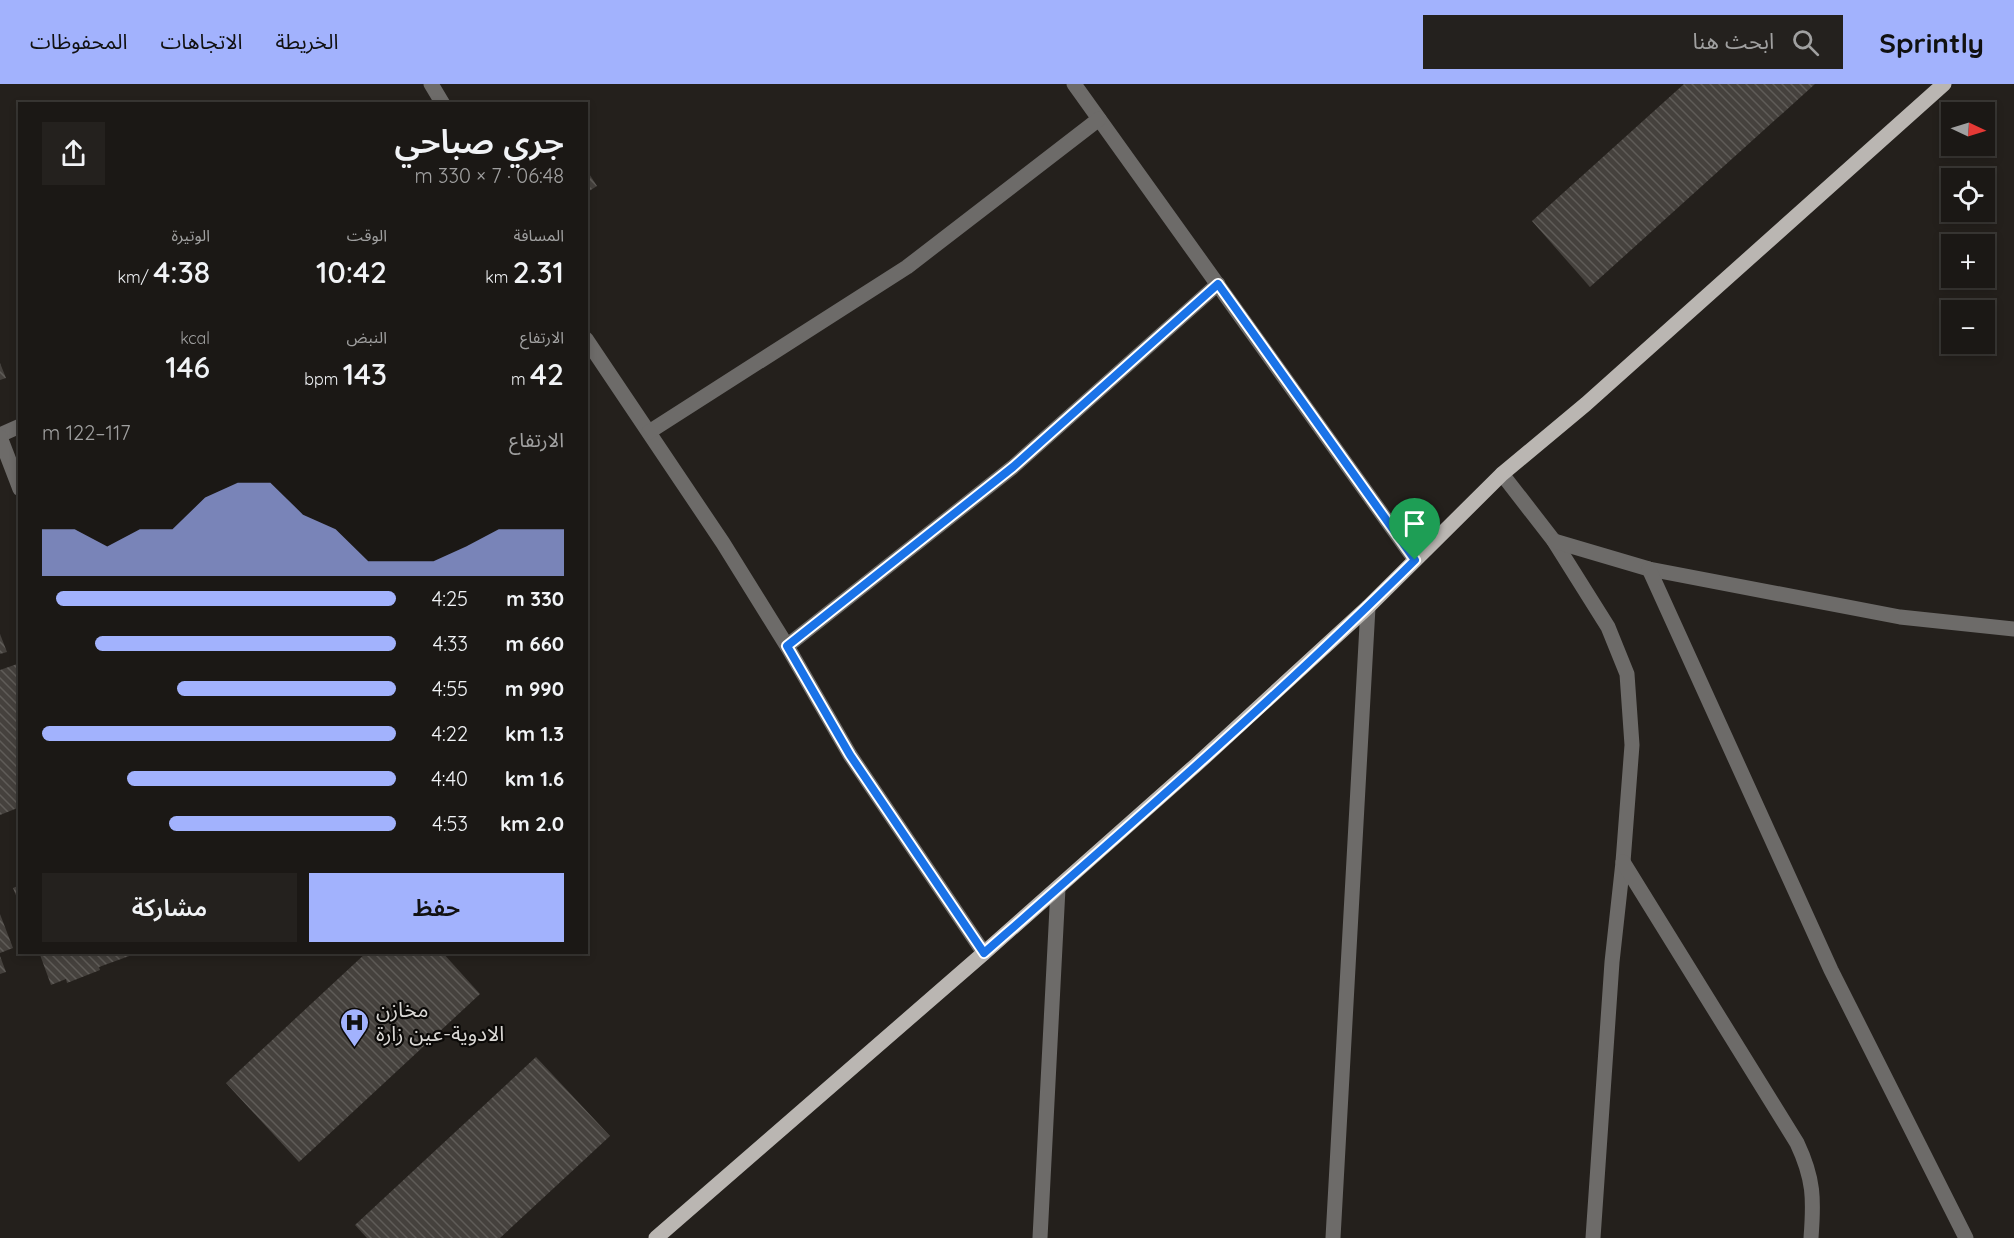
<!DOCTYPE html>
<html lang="ar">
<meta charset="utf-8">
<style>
body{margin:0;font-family:Quicksand,"Noto Sans Arabic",sans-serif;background:#24211e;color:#f1f3f6;direction:rtl;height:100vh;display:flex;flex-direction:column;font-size:22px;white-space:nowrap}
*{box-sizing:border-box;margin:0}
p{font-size:20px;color:#a0a0a0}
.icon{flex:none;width:33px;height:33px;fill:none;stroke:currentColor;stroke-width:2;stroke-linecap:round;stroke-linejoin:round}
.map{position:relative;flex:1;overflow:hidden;direction:ltr}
.drawer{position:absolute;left:18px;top:18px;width:570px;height:852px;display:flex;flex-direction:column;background:#1b1815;border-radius:0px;box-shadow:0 3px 9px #0003,0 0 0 2px #393734;direction:rtl}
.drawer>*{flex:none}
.needle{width:39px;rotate:94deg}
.fabs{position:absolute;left:1941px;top:18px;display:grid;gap:12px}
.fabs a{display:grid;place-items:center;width:54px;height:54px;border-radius:0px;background:#1b1815;box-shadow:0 3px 9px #0003,0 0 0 2px #393734;font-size:30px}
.pin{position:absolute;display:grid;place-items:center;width:51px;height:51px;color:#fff;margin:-62px -26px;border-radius:50% 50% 50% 0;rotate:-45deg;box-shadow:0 0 6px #0007}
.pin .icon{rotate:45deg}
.round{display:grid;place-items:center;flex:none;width:63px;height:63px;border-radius:0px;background:#24211e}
.head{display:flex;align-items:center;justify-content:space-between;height:102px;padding:0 24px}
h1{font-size:33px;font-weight:600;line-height:45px}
.stats{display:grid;grid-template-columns:repeat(3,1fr);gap:9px;height:102px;padding:6px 24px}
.stats div{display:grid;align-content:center}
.stats b{font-size:30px;font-weight:600}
.stats small{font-size:16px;font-weight:400}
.stats p{font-size:16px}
.chart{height:168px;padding:12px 24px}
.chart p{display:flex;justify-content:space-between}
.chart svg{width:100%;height:108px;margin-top:6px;fill:#a2b2fd;opacity:.7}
.button{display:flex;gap:12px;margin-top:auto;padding:12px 24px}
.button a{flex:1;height:69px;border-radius:0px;background:#a2b2fd;color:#111;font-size:24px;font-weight:600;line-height:69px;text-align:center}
.button a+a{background:#24211e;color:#f1f3f6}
ul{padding:0 24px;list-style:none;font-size:20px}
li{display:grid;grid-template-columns:96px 72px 1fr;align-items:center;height:45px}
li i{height:15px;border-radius:8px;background:#a2b2fd}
header{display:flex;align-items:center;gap:36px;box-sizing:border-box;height:84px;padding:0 30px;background:#a2b2fd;color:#111}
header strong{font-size:28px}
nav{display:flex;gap:33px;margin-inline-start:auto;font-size:21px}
.search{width:420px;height:54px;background:#24211e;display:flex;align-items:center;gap:15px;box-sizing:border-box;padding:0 21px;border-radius:0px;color:#a0a0a0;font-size:22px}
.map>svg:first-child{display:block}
</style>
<header>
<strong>Sprintly</strong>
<div class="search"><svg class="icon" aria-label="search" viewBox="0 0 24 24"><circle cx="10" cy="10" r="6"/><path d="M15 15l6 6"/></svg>ابحث هنا</div>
<nav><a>الخريطة</a><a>الاتجاهات</a><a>المحفوظات</a></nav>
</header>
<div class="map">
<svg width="2014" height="1154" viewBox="0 0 2014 1154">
<defs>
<pattern id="building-back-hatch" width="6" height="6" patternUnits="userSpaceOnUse" patternTransform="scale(1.5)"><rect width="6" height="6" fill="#45413d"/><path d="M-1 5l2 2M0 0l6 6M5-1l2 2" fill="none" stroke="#5f5c58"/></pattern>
</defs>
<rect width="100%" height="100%" fill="#24201c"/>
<g fill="url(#building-back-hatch)">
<polygon points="1684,0 1815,0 1590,203 1532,137"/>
<polygon points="586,85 597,102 586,109"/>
<polygon points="0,279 6,294 0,296"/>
<polygon points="0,550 7,568 0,570"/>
<polygon points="20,579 20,723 0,731 0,586"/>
<polygon points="20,801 20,819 19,819 13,804"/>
<polygon points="0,830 13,864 0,869"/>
<polygon points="39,868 131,868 132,871 99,883 100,886 67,899 66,895 51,901"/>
<polygon points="367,868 442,868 480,910 299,1078 226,999"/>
<polygon points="0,872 6,888 0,890"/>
<polygon points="536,973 610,1052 500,1154 367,1154 355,1141"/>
</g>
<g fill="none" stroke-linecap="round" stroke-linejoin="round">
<g stroke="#6d6b69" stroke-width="15">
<polyline points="431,0 443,20"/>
<polyline points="1074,0 1415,476"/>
<polyline points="586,255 723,459 787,562 850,671 984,869"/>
<polyline points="649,348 907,183 1099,35"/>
<polyline points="0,351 20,342"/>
<polyline points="0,353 20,405"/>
<polyline points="1502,390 1554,457 1608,543 1627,590 1632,661 1623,778 1612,878 1593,1154"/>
<polyline points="1554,457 1649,485 1900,533 2014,545"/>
<polyline points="1649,485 1831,886 1966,1154"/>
<polyline points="787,562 1013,383 1218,200"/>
<path d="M1623 778 1797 1059C1814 1095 1814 1115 1811 1154"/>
<polyline points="1040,1154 1058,804"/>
<polyline points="1333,1154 1368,523"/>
</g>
<polyline stroke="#bab6b2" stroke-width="15" points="656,1154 984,869 1196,681 1368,523 1502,390 1586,320 1944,0"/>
</g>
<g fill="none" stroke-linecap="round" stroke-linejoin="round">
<defs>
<path id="route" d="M1218 200 1415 476C1277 613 1130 741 984 869L850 671 787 562 1013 383Z"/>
</defs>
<use href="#route" stroke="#fff" stroke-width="12"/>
<use href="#route" stroke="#1a73e8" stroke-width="8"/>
</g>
<defs>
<symbol id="hospital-pin" viewBox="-11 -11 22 30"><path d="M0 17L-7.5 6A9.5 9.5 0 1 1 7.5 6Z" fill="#a2b2fd" stroke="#0c0a08"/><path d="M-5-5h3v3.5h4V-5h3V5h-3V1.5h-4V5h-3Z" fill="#111"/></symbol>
</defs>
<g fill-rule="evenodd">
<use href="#hospital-pin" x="338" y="922" width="33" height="45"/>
</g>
<g text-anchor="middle" stroke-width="4.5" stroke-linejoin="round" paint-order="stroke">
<g font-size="21" fill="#dbd9d6" stroke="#0c0a08" text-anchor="start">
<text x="376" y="933">مخازن<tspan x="376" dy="24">الادوية-عين زارة</tspan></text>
</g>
</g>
</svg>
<div class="fabs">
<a><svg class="needle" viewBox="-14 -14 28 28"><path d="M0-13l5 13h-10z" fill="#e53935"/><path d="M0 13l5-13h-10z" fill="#a0a0a0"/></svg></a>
<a><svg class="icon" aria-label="locate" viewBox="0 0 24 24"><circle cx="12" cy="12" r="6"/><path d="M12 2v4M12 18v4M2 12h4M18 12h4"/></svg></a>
<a>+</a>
<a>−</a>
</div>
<div class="pin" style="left:1415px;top:476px;background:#1e9e55"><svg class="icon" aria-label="arrive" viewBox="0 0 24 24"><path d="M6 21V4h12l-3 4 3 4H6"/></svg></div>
<section class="drawer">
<div class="head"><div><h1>جري صباحي</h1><p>06:48 · 7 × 330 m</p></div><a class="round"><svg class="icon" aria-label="share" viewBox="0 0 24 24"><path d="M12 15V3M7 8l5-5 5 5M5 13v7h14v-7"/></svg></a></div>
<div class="stats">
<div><p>المسافة</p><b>2.31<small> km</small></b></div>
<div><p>الوقت</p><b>10:42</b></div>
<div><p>الوتيرة</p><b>4:38<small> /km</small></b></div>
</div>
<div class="stats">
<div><p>الارتفاع</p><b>42<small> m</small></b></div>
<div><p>النبض</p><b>143<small> bpm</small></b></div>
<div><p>kcal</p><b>146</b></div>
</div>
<div class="chart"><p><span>الارتفاع</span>117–122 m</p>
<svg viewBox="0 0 160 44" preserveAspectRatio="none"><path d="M0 44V25L10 25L20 32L30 25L40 25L50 12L60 6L70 6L80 19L90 25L100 38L110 38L120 38L130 32L140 25L150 25L160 25V44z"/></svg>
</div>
<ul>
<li><b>330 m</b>4:25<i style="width:96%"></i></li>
<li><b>660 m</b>4:33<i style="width:85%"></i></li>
<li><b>990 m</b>4:55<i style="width:62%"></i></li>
<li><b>1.3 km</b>4:22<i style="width:100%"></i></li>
<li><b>1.6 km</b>4:40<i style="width:76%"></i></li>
<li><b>2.0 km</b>4:53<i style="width:64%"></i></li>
</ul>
<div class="button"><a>حفظ</a><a>مشاركة</a></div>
</section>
</div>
